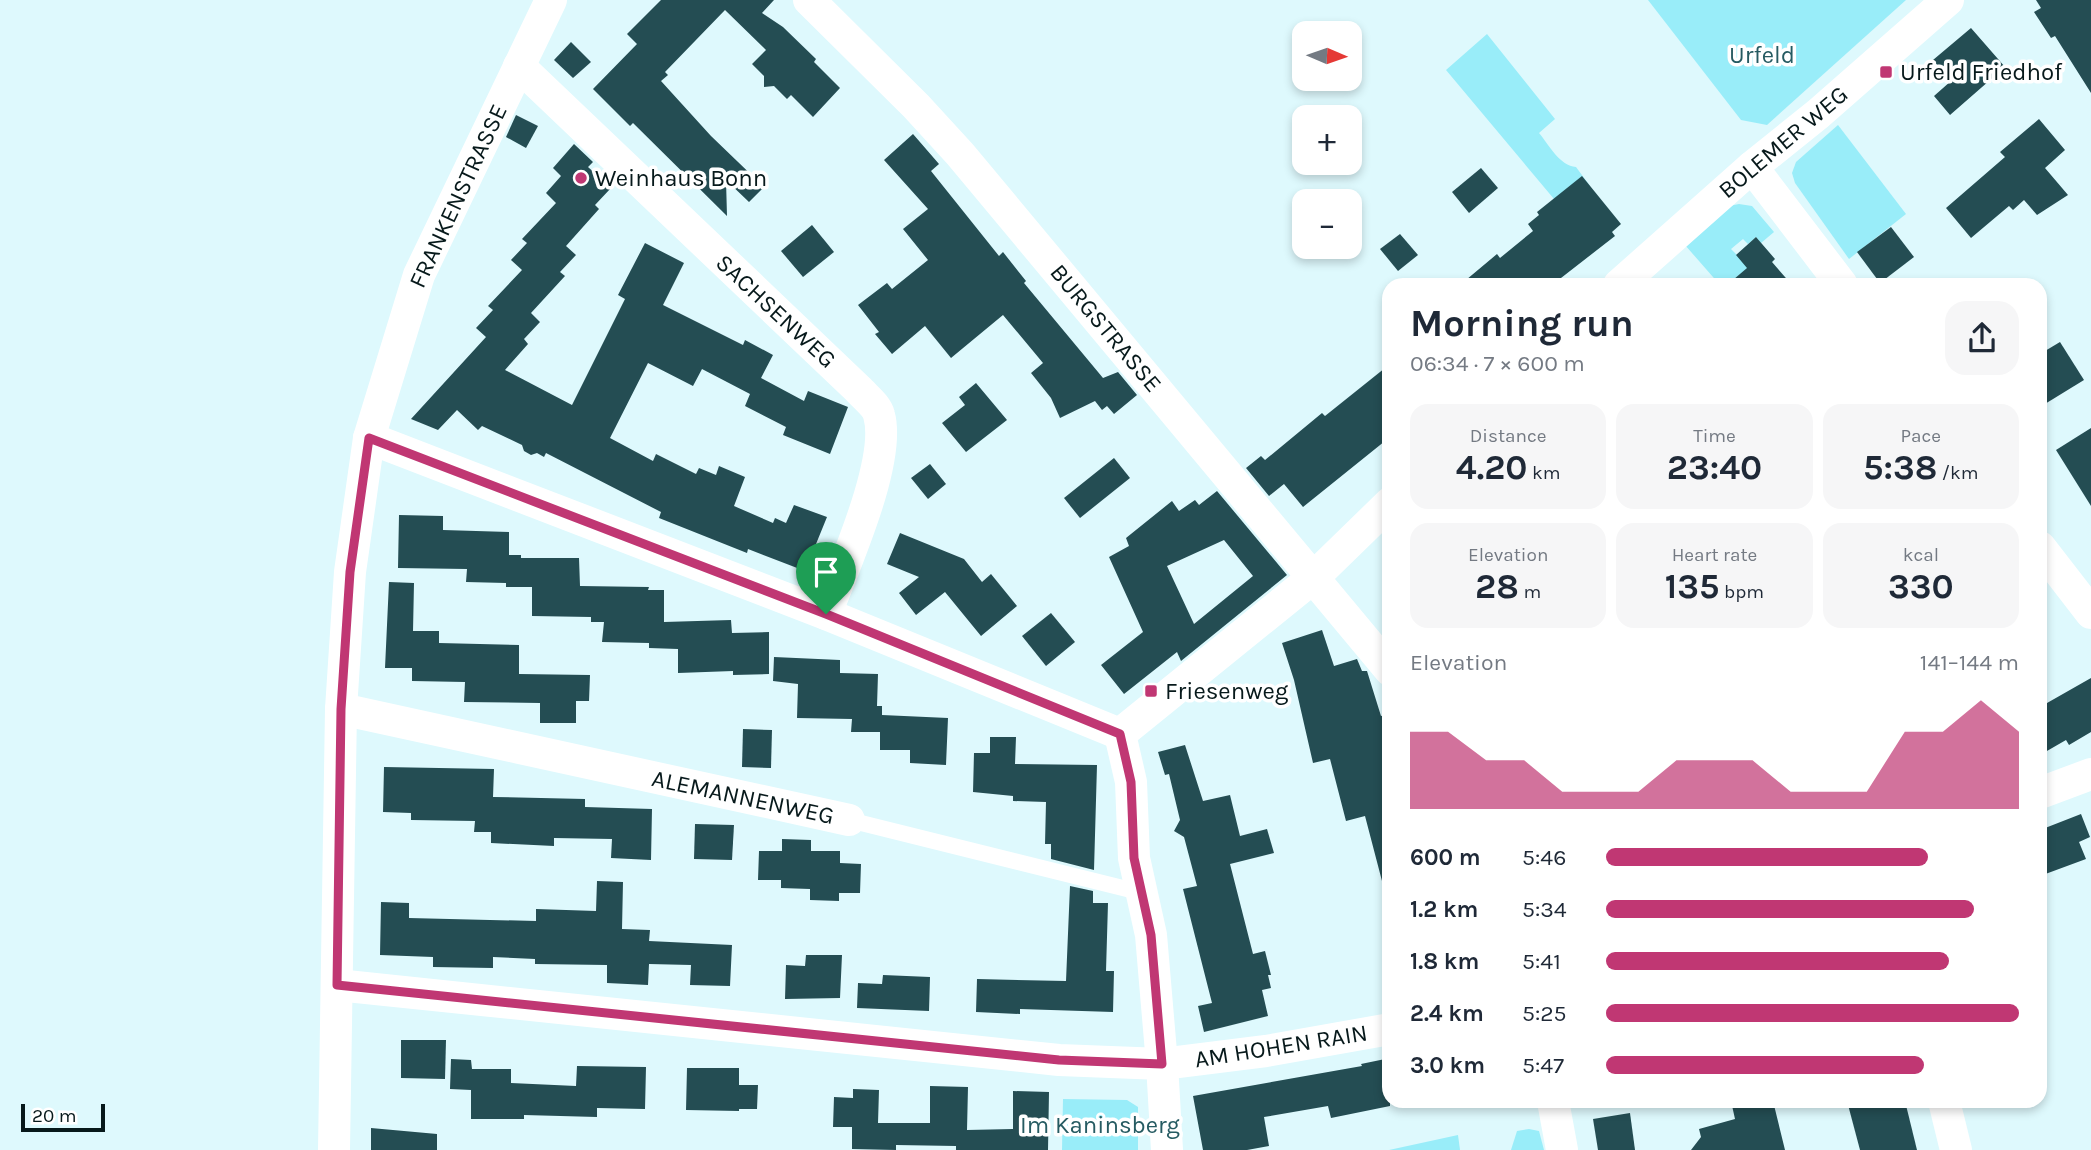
<!DOCTYPE html>
<meta charset="utf-8">
<style>
body{margin:0;font-family:Karla,sans-serif;background:#f6f6f7;color:#1f2937;height:100vh;display:flex;flex-direction:column;font-size:26px;white-space:nowrap}
*{box-sizing:border-box;margin:0}
p{font-size:23px;color:#747a83}
.icon{flex:none;width:38px;height:38px;fill:none;stroke:currentColor;stroke-width:2;stroke-linecap:round;stroke-linejoin:round}
.map{position:relative;flex:1;overflow:hidden}
.drawer{position:absolute;left:1382px;top:278px;width:665px;height:830px;display:flex;flex-direction:column;background:#fff;border-radius:21px;box-shadow:0 4px 10px #0003}
.drawer>*{flex:none}
.needle{width:46px;rotate:92deg}
.fabs{position:absolute;left:1292px;top:21px;display:grid;gap:14px}
.fabs a{display:grid;place-items:center;width:70px;height:70px;border-radius:14px;background:#fff;box-shadow:0 4px 10px #0003;font-size:35px}
.scale{position:absolute;left:21px;bottom:18px;width:84px;box-sizing:border-box;padding-left:7px;border:4px solid #07191b;border-top:0;font-size:19px;line-height:24px;white-space:nowrap;color:#07191b;-webkit-text-stroke:5px #fff;paint-order:stroke}
.pin{position:absolute;display:grid;place-items:center;width:60px;height:60px;color:#fff;margin:-72px -30px;border-radius:50% 50% 50% 0;rotate:-45deg;box-shadow:0 0 7px #0007}
.pin .icon{rotate:45deg}
.round{display:grid;place-items:center;flex:none;width:74px;height:74px;border-radius:21px;background:#f6f6f7}
.head{display:flex;align-items:center;justify-content:space-between;height:119px;padding:0 28px}
h1{font-size:38px;font-weight:700;line-height:52px}
.metrics{display:grid;grid-template-columns:repeat(3,1fr);gap:10px;height:119px;padding:7px 28px}
.metrics div{display:grid;align-content:center;border-radius:18px;background:#f6f6f7;text-align:center}
.metrics b{font-size:35px;font-weight:700}
.metrics small{font-size:19px;font-weight:400}
.metrics p{font-size:19px}
.chart{height:196px;padding:14px 28px}
.chart p{display:flex;justify-content:space-between}
.chart svg{width:100%;height:126px;margin-top:7px;fill:#c03773;opacity:.7}
ul{padding:0 28px;list-style:none;font-size:23px}
li{display:grid;grid-template-columns:112px 84px 1fr;align-items:center;height:52px}
li i{height:18px;border-radius:9px;background:#c03773}
.map>svg:first-child{display:block}
</style>
<div class="map">
<svg width="2091" height="1150" viewBox="0 0 2091 1150">
<rect width="100%" height="100%" fill="#def9fd"/>
<g fill="#99edf9">
<polygon points="1648,0 1906,0 1767,125 1741,120"/>
<path d="M1487 34 1555 119 1539 133C1549 145 1560 166 1576 167L1590 186 1554 199 1446 70Z"/>
<polygon points="1838,125 1906,214 1849,259 1795,183 1792,173 1796,162"/>
<polygon points="1739,204 1752,206 1774,232 1761,243 1756,237 1748,244 1743,239 1731,249 1749,267 1733,280 1737,285 1720,285 1685,245 1729,206"/>
<polygon points="1063,1099 1127,1100 1138,1107 1138,1150 1062,1150"/>
<polygon points="1529,1129 1539,1131 1544,1150 1511,1150 1517,1131"/>
<polygon points="1458,1135 1460,1150 1389,1150"/>
</g>
<g fill="#244d53" fill-rule="evenodd">
<polygon points="661,0 774,0 762,13 783,27 816,59 814,62 840,88 813,117 791,95 787,99 774,86 764,87 764,76 752,64 766,50 725,10 665,72 668,75 661,81 711,136 764,187 749,202 726,180 727,216 633,123 630,126 593,89 637,44 627,34"/>
<polygon points="2036,0 2091,0 2091,93 2055,36 2051,38 2034,12 2041,8"/>
<polygon points="1971,28 2005,67 1950,115 1934,96 1951,81 1933,60"/>
<polygon points="571,42 591,62 573,78 554,60"/>
<polygon points="516,115 538,126 526,148 506,137"/>
<polygon points="2039,119 2065,150 2045,168 2068,195 2037,215 2024,200 2013,210 2009,206 1971,238 1946,208 2005,157 2000,152"/>
<polygon points="913,134 939,164 931,171 999,256 1003,252 1026,281 1024,283 1103,378 1118,372 1137,395 1114,414 1107,406 1102,410 1095,401 1060,418 1051,398 1031,373 1043,363 1003,315 951,358 925,326 892,354 875,334 879,332 858,305 887,283 892,289 928,260 903,229 928,209 884,160"/>
<polygon points="574,144 593,162 588,167 611,188 595,205 599,209 566,246 576,255 560,272 565,276 531,313 540,322 524,339 528,344 505,370 572,405 625,299 618,295 645,243 684,263 663,305 743,345 745,340 773,355 761,378 804,401 808,391 848,407 830,454 783,435 786,427 745,406 750,394 702,369 693,386 648,363 610,438 653,461 656,454 696,474 699,468 716,475 719,466 745,477 734,506 773,523 775,518 786,523 794,505 827,517 805,571 748,549 747,553 659,518 661,512 546,453 544,457 537,453 531,455 524,451 522,445 482,426 478,430 457,410 438,430 411,419 486,337 476,328 493,310 488,306 522,270 511,260 527,243 522,239 556,203 546,193 561,176 553,168"/>
<polygon points="1481,168 1498,188 1469,213 1452,192"/>
<polygon points="1582,176 1621,224 1612,232 1615,236 1552,285 1460,285 1497,254 1500,258 1533,231 1528,224 1539,215 1537,212"/>
<polygon points="812,225 834,252 803,277 781,251"/>
<polygon points="1891,227 1914,257 1880,283 1857,252"/>
<polygon points="1400,234 1418,255 1398,271 1380,249"/>
<polygon points="1756,237 1775,259 1772,262 1792,285 1727,285 1747,268 1736,255"/>
<polygon points="2060,342 2084,380 2040,407 2040,354"/>
<polygon points="1390,364 1390,437 1303,507 1284,484 1269,496 1246,468 1261,456 1265,460 1322,413 1325,416"/>
<polygon points="976,383 1007,420 966,452 942,423 965,405 959,397"/>
<polygon points="2091,428 2091,506 2056,450"/>
<polygon points="1114,458 1130,478 1080,518 1064,498"/>
<polygon points="930,464 946,484 928,499 911,478"/>
<path d="M1217 491 1287 575 1181 661 1177 652 1124 694 1101 665 1143 632 1109 557 1129 546 1126 538 1172 501 1179 511 1195 500 1199 505ZM1224 540 1253 576 1194 624 1167 566Z"/>
<polygon points="399,515 443,516 443,530 509,532 509,555 521,555 521,558 579,558 580,586 649,587 648,590 664,590 664,622 731,620 732,633 769,632 769,674 733,675 733,671 678,673 678,649 649,648 649,643 602,642 604,622 591,622 591,617 532,616 532,587 506,587 506,583 466,582 467,569 398,568"/>
<polygon points="900,533 964,559 982,582 991,574 1017,606 981,636 945,592 916,615 899,593 919,577 887,564"/>
<polygon points="389,582 414,583 413,631 439,631 439,643 519,645 519,674 590,675 589,701 576,701 576,723 540,723 540,703 464,702 465,682 412,681 412,668 385,668"/>
<polygon points="1051,613 1075,642 1046,666 1022,636"/>
<polygon points="1322,630 1334,666 1357,659 1362,671 1367,671 1381,716 1390,714 1390,880 1382,881 1365,816 1346,821 1330,759 1313,763 1294,680 1282,643"/>
<polygon points="774,657 840,660 840,673 878,674 877,706 882,706 882,715 948,718 946,765 910,763 910,750 880,750 880,732 851,732 852,719 797,718 798,684 773,681"/>
<polygon points="2091,678 2091,732 2069,745 2066,740 2040,755 2040,707"/>
<polygon points="743,729 772,730 771,768 742,767"/>
<polygon points="990,737 1016,737 1015,764 1097,765 1094,870 1051,859 1051,844 1045,844 1046,802 1013,801 1013,796 973,792 974,753 990,753"/>
<polygon points="1185,745 1203,801 1230,795 1240,836 1267,829 1274,853 1230,864 1253,954 1265,951 1271,975 1268,975 1271,988 1262,990 1268,1016 1204,1032 1198,1006 1212,1003 1183,889 1197,886 1184,837 1174,831 1180,820 1169,774 1165,775 1158,752"/>
<polygon points="384,767 494,769 493,797 585,799 585,807 652,809 651,860 611,858 612,839 554,838 554,846 491,843 491,832 474,832 475,821 411,820 411,813 383,812"/>
<polygon points="2081,814 2090,837 2079,842 2086,859 2040,876 2040,830"/>
<polygon points="695,824 734,825 732,860 694,859"/>
<polygon points="782,839 811,840 811,851 840,851 840,863 861,864 860,893 839,893 839,901 810,900 810,889 781,888 781,880 758,880 759,851 782,851"/>
<polygon points="597,881 623,882 622,929 650,930 649,941 732,945 730,986 690,985 691,965 649,964 648,985 607,983 607,965 535,964 535,959 493,957 493,968 433,967 433,957 380,955 381,902 409,903 409,918 536,921 536,909 596,911"/>
<polygon points="1070,886 1093,891 1093,903 1108,903 1106,971 1114,971 1113,1012 1020,1009 1020,1014 976,1012 977,979 1066,981"/>
<polygon points="806,955 842,955 840,998 785,999 786,965 805,966"/>
<polygon points="883,975 930,977 929,1011 857,1008 858,983 882,984"/>
<polygon points="401,1040 446,1040 445,1079 401,1078"/>
<polygon points="1390,1058 1390,1106 1331,1118 1328,1106 1264,1117 1269,1146 1247,1150 1203,1150 1193,1096 1362,1066 1361,1064"/>
<polygon points="451,1059 471,1060 472,1069 511,1069 511,1083 576,1086 577,1066 646,1067 645,1109 597,1108 597,1117 524,1115 524,1119 471,1119 471,1090 450,1089"/>
<polygon points="687,1068 739,1068 739,1085 758,1085 757,1109 739,1109 739,1111 686,1110"/>
<polygon points="930,1086 968,1087 967,1130 1013,1129 1013,1091 1049,1092 1048,1150 956,1150 956,1146 896,1145 896,1150 852,1149 852,1127 833,1127 834,1097 853,1098 853,1089 879,1090 878,1123 930,1123"/>
<polygon points="1731,1101 1773,1101 1785,1150 1691,1150 1701,1137 1699,1129 1735,1119"/>
<polygon points="1847,1101 1905,1101 1917,1150 1860,1150"/>
<polygon points="1630,1113 1635,1150 1598,1150 1593,1119"/>
<polygon points="371,1128 437,1134 437,1150 371,1150"/>
</g>
<g fill="none" stroke-linecap="round" stroke-linejoin="round">
<polyline stroke="#fff" stroke-width="16" points="849,820 1143,893"/>
<g stroke="#fff" stroke-width="32">
<polyline points="809,0 916,106 960,154 1390,670"/>
<path d="M519 66 859 390C865 397 877 406 879 415 892 461 843 568 826 614"/>
<polyline points="1752,167 1842,285"/>
<polyline points="1619,285 1752,167 1818,114 1948,0"/>
<polyline points="369,438 826,614 1120,734"/>
<polyline points="2040,547 2091,613"/>
<polyline points="341,709 849,820"/>
<polyline points="1120,734 1131,782 1134,858 1151,935 1162,1064 1167,1150"/>
<polyline points="1120,734 1314,577 1390,503"/>
<polyline points="2040,793 2091,774"/>
<polyline points="337,985 1059,1060 1162,1064 1266,1051 1390,1029"/>
<polyline points="1553,1101 1562,1150"/>
<polyline points="1944,1101 1956,1150"/>
<polyline points="334,1150 341,709 350,572 369,438 419,275 551,0"/>
</g>
</g>
<g fill="none" stroke-linecap="round" stroke-linejoin="round">
<defs>
<polygon id="route" points="369,438 826,614 1120,734 1131,782 1134,858 1151,935 1162,1064 1059,1060 337,985 341,709 350,572"/>
</defs>
<use href="#route" stroke="#fff" stroke-width="14"/>
<use href="#route" stroke="#c03773" stroke-width="9"/>
</g>
<g fill="#c03773" stroke="#fff" stroke-width="2.5">
<rect x="1879" y="65" width="14" height="14" rx="3.5"/>
<circle cx="581" cy="178" r="7"/>
<rect x="1144" y="684" width="14" height="14" rx="3.5"/>
</g>
<g text-anchor="middle" stroke-width="7" stroke-linejoin="round" paint-order="stroke">
<g font-size="24" fill="#265b62" stroke="#fff">
<text x="1762" y="63">Urfeld</text>
<text x="1100" y="1133">Im Kaninsberg</text>
</g>
<g font-size="24" fill="#07191b" stroke="#fff" text-anchor="start">
<text x="1900" y="80">Urfeld Friedhof</text>
<text x="595" y="186">Weinhaus Bonn</text>
<text x="1165" y="699">Friesenweg</text>
</g>
<g font-size="24" fill="#07191b" stroke="#fff">
<text transform="translate(1783 142) rotate(-40)" y="8">BOLEMER WEG</text>
<text transform="translate(458 196) rotate(-65)" y="8">FRANKENSTRASSE</text>
<text transform="translate(776 311) rotate(43)" y="8">SACHSENWEG</text>
<text transform="translate(1106 328) rotate(50)" y="8">BURGSTRASSE</text>
<text transform="translate(743 797) rotate(12)" y="8">ALEMANNENWEG</text>
<text transform="translate(1281 1046) rotate(-9)" y="8">AM HOHEN RAIN</text>
</g>
</g>
</svg>
<div class="fabs">
<a><svg class="needle" viewBox="-14 -14 28 28"><path d="M0-13l5 13h-10z" fill="#e53935"/><path d="M0 13l5-13h-10z" fill="#747a83"/></svg></a>
<a>+</a>
<a>−</a>
</div>
<div class="scale">20 m</div>
<div class="pin" style="left:826px;top:614px;background:#1e9e55"><svg class="icon" aria-label="arrive" viewBox="0 0 24 24"><path d="M6 21V4h12l-3 4 3 4H6"/></svg></div>
<section class="drawer">
<div class="head"><div><h1>Morning run</h1><p>06:34 · 7 × 600 m</p></div><a class="round"><svg class="icon" aria-label="share" viewBox="0 0 24 24"><path d="M12 15V3M7 8l5-5 5 5M5 13v7h14v-7"/></svg></a></div>
<div class="metrics">
<div><p>Distance</p><b>4.20<small> km</small></b></div>
<div><p>Time</p><b>23:40</b></div>
<div><p>Pace</p><b>5:38<small> /km</small></b></div>
</div>
<div class="metrics">
<div><p>Elevation</p><b>28<small> m</small></b></div>
<div><p>Heart rate</p><b>135<small> bpm</small></b></div>
<div><p>kcal</p><b>330</b></div>
</div>
<div class="chart"><p><span>Elevation</span>141–144 m</p>
<svg viewBox="0 0 160 44" preserveAspectRatio="none"><path d="M0 44V17L10 17L20 27L30 27L40 38L50 38L60 38L70 27L80 27L90 27L100 38L110 38L120 38L130 17L140 17L150 6L160 17V44z"/></svg>
</div>
<ul>
<li><b>600 m</b>5:46<i style="width:78%"></i></li>
<li><b>1.2 km</b>5:34<i style="width:89%"></i></li>
<li><b>1.8 km</b>5:41<i style="width:83%"></i></li>
<li><b>2.4 km</b>5:25<i style="width:100%"></i></li>
<li><b>3.0 km</b>5:47<i style="width:77%"></i></li>
</ul>
</section>
</div>
